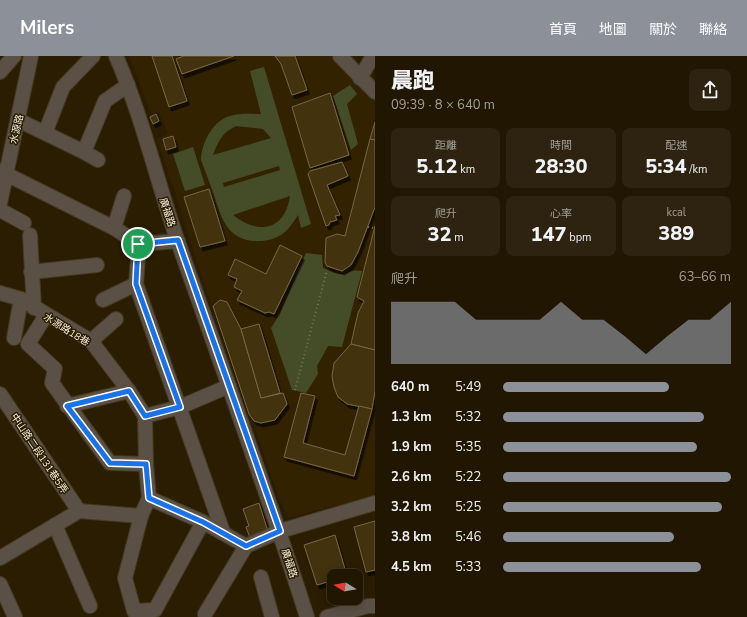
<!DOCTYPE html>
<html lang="zh-TW">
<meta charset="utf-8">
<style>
body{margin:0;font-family:"Nunito Sans","Noto Sans TC",sans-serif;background:#2d2310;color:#f1f3f6;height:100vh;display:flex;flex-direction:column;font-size:15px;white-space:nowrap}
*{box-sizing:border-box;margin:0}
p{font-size:13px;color:#a29f99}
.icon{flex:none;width:22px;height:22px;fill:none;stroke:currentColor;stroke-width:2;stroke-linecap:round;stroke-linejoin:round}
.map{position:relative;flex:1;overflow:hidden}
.details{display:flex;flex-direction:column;background:#201601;width:372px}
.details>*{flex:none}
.needle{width:26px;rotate:281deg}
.buttons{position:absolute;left:327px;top:513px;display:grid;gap:8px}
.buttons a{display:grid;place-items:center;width:36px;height:36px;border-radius:8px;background:#201601;box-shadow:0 2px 10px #0003,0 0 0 1px #3d3523;font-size:20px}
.pin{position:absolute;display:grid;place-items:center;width:34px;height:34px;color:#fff;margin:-17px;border:2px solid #fff;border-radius:50%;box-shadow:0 1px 4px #0007}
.round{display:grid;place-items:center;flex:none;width:42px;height:42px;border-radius:8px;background:#2d2310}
.overview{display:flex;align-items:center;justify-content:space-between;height:68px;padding:0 16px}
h1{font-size:22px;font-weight:800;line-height:30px}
.metrics{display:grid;grid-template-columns:repeat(3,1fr);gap:6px;height:68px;padding:4px 16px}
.metrics div{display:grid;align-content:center;border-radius:8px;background:#2d2310;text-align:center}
.metrics b{font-size:20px;font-weight:800}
.metrics small{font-size:11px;font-weight:400}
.metrics p{font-size:11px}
.chart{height:112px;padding:8px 16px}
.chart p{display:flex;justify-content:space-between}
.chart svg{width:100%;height:72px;margin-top:4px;fill:#8c9099;opacity:.7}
ul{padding:0 16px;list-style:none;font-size:13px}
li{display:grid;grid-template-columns:64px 48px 1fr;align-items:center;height:30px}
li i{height:10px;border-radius:5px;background:#8c9099}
header{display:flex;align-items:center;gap:24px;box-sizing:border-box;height:56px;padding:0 20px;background:#8c9099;color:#fff}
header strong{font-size:19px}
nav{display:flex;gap:22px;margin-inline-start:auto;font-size:14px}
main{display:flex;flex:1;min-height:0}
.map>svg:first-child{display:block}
</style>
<header>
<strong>Milers</strong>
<nav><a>首頁</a><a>地圖</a><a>關於</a><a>聯絡</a></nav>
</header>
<main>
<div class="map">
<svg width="375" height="561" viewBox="0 0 375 561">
<defs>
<filter id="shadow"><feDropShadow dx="2.5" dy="4" stdDeviation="0" flood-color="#0009"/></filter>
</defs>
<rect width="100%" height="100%" fill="#2a1d01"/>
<polygon fill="#320" points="129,0 332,0 375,44 375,439 288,462 280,445 197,206 157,83 168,78 164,68 158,55 151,58"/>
<g fill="#444d28" fill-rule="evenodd">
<path d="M264 11 311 168 301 172 298 159C289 174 281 183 262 185 227 187 222 163 213 136 209 125 205 115 201 104 201 88 213 64 230 60 241 57 251 58 261 58L250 15ZM236 70 263 73 271 82 213 99C218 85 223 76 236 70ZM279 110 280 114 224 131 223 127ZM290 140C285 175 258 179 233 159Z"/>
<polygon points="350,29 357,38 347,48 358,88 351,94 333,40"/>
<polygon points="193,91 205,129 185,135 173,98"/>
<path d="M306 197 322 199 323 212C328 214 337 219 342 218 351 217 351 213 362 215L342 291 328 290 317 310 318 318 306 337 292 334 271 272 280 258Z"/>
</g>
<g fill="#423007" stroke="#77684a" filter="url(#shadow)">
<polygon points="152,0 172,0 187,45 169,51"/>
<polygon points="184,0 234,0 182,18 176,3"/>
<polygon points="275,0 295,0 307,34 292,39 281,8"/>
<polygon points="330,37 349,99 310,112 292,51"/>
<polygon points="156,58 159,65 153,68 150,61"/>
<polygon points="375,66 375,84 370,83"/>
<polygon points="173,80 176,91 166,94 163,83"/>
<polygon points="370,83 375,84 375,151 358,196 351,209 342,215 327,210 325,206 326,182 337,178 345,180"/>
<polygon points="342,106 348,120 327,129 340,159 335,160 337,164 330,166 329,169 326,170 308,118 310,115"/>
<polygon points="209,133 225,185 200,191 184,141"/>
<polygon points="375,170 375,294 351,288 358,257 364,245 357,241"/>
<polygon points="280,189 302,200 274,258 269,256 265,257 237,244 242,235 234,231 237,223 228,219 235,203 266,218"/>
<polygon points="220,244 227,246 241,273 261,342 283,337 287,348 275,364 261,367 254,365 249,358 213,250"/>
<polygon points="259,268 280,337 261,342 241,273"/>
<polygon points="351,288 375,294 375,335 372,353 347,348 338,341 334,331 332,320 334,307"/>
<polygon points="301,337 315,340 303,387 345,399 359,350 372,353 354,420 284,401"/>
<polygon points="259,447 268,476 250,482 246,471 249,470 243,453"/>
<polygon points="375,465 375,514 366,516 354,471"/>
<polygon points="335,479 347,520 334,520 334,524 317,529 304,489"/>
</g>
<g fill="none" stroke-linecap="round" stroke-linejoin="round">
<defs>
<g id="minor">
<path d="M116 0C142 60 157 125 178 186 222 311 267 435 307 561"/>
<polyline points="340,0 375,36"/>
<polyline points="0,16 14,0"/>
<polyline points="360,22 373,0"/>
<polyline points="18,64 84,96 105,45 128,29"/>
<polyline points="45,77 63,31 93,0"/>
<polyline points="84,96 98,104"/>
<polyline points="0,115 114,172 139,188 178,185"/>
<polyline points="0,147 31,0"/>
<polyline points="0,154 24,167"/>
<polyline points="114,172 124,140"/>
<polyline points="30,179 34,252"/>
<polyline points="139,188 136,228 223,476"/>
<polyline points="31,216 97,209"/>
<polyline points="0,237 21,243 91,285 129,335 145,360 146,408 149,442 141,460 125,522 134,555 155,554 203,466"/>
<polyline points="103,244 136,228"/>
<polyline points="46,259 28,288 55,313 52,327 110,407 146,408"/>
<polyline points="14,282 21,243"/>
<polyline points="91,285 116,263"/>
<polyline points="0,338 79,455"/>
<polyline points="67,350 129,335"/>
<polyline points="145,360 180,351 229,330"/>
<polyline points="149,442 203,466 246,490"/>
<polyline points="55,469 90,550"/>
<polyline points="246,490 280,475 375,447"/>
<polyline points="0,502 79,455 141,460"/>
<polyline points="261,521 272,561"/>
<polyline points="0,528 15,561"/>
<polyline points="205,558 246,490"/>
<polyline points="327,561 368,550 375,550"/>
</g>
</defs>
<use href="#minor" stroke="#473a20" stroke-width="16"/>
<g stroke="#7b7058" stroke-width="2" stroke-dasharray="1 3" stroke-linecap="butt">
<polyline points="368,171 374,172"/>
<polyline points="295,334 327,214"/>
</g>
<use href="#minor" stroke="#5a5045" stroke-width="14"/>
</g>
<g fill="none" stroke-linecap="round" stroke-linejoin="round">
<defs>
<polygon id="route" points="178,184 280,475 246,490 203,466 149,442 146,408 110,407 67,350 129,335 145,360 180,351 136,228 138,188"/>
</defs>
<use href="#route" stroke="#fff" stroke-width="8"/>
<use href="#route" stroke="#1a73e8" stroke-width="5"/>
</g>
<g text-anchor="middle" stroke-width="3" stroke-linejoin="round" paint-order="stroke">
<g font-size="10" fill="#f6eedd" stroke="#2a1d01">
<text transform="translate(16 73) rotate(-77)" y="4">水源路</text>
<text transform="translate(168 156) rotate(72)" y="4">廣福路</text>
<text transform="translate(67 273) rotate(32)" y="4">水源路18巷</text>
<text transform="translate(40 397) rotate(56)" y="4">中山路二段131巷5弄</text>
<text transform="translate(290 507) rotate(72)" y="4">廣福路</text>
</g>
</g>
</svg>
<div class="buttons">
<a><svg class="needle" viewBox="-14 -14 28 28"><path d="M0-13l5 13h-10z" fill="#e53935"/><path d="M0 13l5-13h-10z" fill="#a29f99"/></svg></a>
</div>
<div class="pin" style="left:138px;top:188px;background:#1e9e55"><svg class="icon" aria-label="arrive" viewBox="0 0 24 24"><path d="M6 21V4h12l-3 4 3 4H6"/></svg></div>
</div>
<section class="details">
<div class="overview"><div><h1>晨跑</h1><p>09:39 · 8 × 640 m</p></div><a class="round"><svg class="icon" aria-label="share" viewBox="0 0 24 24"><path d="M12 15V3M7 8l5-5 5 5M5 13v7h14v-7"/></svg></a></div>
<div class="metrics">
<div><p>距離</p><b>5.12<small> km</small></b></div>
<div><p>時間</p><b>28:30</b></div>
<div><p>配速</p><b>5:34<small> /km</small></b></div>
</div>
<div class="metrics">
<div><p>爬升</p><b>32<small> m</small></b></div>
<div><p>心率</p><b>147<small> bpm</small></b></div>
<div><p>kcal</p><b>389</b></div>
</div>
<div class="chart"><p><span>爬升</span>63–66 m</p>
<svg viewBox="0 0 160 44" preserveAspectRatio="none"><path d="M0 44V6L10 6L20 6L30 6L40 17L50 17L60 17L70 17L80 6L90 17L100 17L110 27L120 38L130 27L140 17L150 17L160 6V44z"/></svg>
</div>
<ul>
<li><b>640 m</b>5:49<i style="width:73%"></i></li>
<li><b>1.3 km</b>5:32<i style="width:88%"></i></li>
<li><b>1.9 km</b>5:35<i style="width:85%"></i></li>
<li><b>2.6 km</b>5:22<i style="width:100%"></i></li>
<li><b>3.2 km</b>5:25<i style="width:96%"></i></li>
<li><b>3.8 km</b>5:46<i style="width:75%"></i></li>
<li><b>4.5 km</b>5:33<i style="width:87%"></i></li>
</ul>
</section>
</main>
